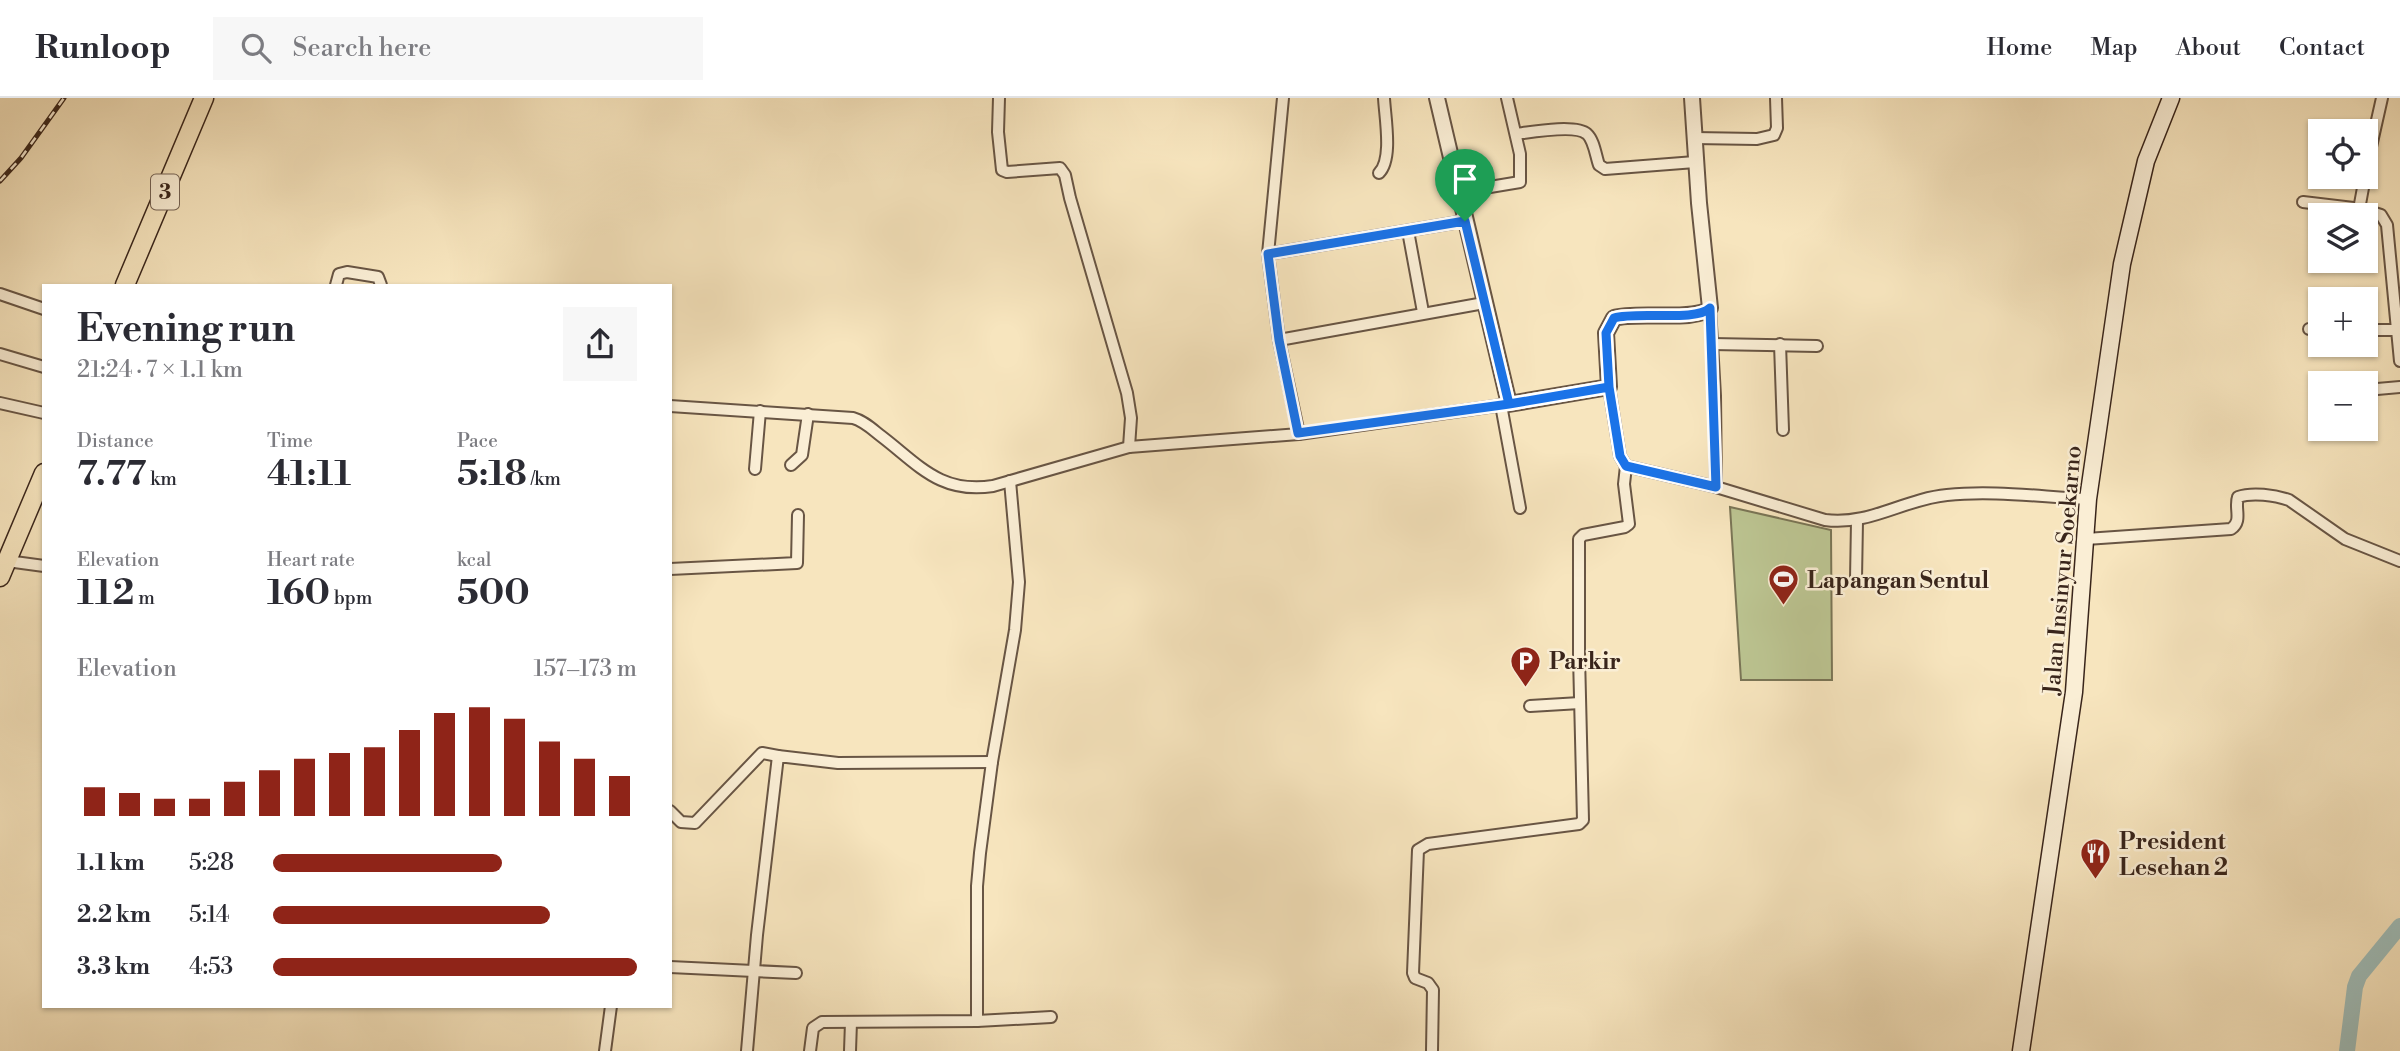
<!DOCTYPE html>
<meta charset="utf-8">
<style>
body{margin:0;font-family:"Libre Bodoni",serif;background:#f7f7f7;color:#2b2b33;height:100vh;display:flex;flex-direction:column;font-size:26px;white-space:nowrap}
*{box-sizing:border-box;margin:0}
p{font-size:23px;color:#7c7c81}
.icon{flex:none;width:38px;height:38px;fill:none;stroke:currentColor;stroke-width:2;stroke-linecap:round;stroke-linejoin:round}
.map{position:relative;flex:1;overflow:hidden}
.side{position:absolute;left:42px;top:186px;width:630px;height:724px;display:flex;flex-direction:column;background:#fff;border-radius:0px;box-shadow:0 2px 5px #0004}
.side>*{flex:none}
.tools{position:absolute;left:2308px;top:21px;display:grid;gap:14px}
.tools a{display:grid;place-items:center;width:70px;height:70px;border-radius:0px;background:#fff;box-shadow:0 2px 5px #0004;font-size:35px}
.pin{position:absolute;display:grid;place-items:center;width:60px;height:60px;color:#fff;margin:-72px -30px;border-radius:50% 50% 50% 0;rotate:-45deg;box-shadow:0 0 7px #0007}
.pin .icon{rotate:45deg}
.round{display:grid;place-items:center;flex:none;width:74px;height:74px;border-radius:0px;background:#f7f7f7}
.headline{display:flex;align-items:center;justify-content:space-between;height:119px;padding:0 35px}
h1{font-size:38px;font-weight:700;line-height:52px}
.figures{display:grid;grid-template-columns:repeat(3,1fr);gap:10px;height:119px;padding:7px 35px}
.figures div{display:grid;align-content:center}
.figures b{font-size:35px;font-weight:700}
.figures small{font-size:19px;font-weight:400}
.figures p{font-size:19px}
.chart{height:196px;padding:14px 35px}
.chart p{display:flex;justify-content:space-between}
.chart svg{width:100%;height:126px;margin-top:7px;stroke:#8f2418;stroke-width:6}
ul{padding:0 35px;list-style:none;font-size:23px}
li{display:grid;grid-template-columns:112px 84px 1fr;align-items:center;height:52px}
li i{height:18px;border-radius:9px;background:#8f2418}
header{display:flex;align-items:center;gap:42px;box-sizing:border-box;height:98px;padding:0 35px;background:#fff;border-bottom:2px solid #e1e1e2}
header strong{font-size:33px}
nav{display:flex;gap:38px;margin-inline-start:auto;font-size:24px}
.search{width:490px;height:63px;background:#f7f7f7;display:flex;align-items:center;gap:18px;box-sizing:border-box;padding:0 24px;border-radius:0px;color:#7c7c81;font-size:26px}
.map>svg:first-child{display:block}
</style>
<header>
<strong>Runloop</strong>
<div class="search"><svg class="icon" aria-label="search" viewBox="0 0 24 24"><circle cx="10" cy="10" r="6"/><path d="M15 15l6 6"/></svg>Search here</div>
<nav><a>Home</a><a>Map</a><a>About</a><a>Contact</a></nav>
</header>
<div class="map">
<svg width="2400" height="953" viewBox="0 0 2400 953">
<rect width="100%" height="100%" fill="#f7e5be"/>
<filter id="stains"><feTurbulence type="fractalNoise" baseFrequency=".00286" numOctaves="4"/><feColorMatrix values="0 0 0 0 .2 0 0 0 0 .09 0 0 0 0 .02 0 0 0 .5 -.17"/></filter>
<radialGradient id="worn" r=".72"><stop offset=".6" stop-color="#630" stop-opacity="0"/><stop offset="1" stop-color="#630" stop-opacity=".3"/></radialGradient>
<polygon fill="#bcc592" stroke="#7a7556" stroke-width="2" points="1730,409 1831,432 1832,582 1741,582"/>
<g fill="none" stroke-linecap="round" stroke-linejoin="round">
<polyline stroke="#9fbdb9" stroke-width="16" points="2347,953 2355,889 2359,878 2400,828"/>
<defs>
<g id="minor">
<polyline points="999,0 998,34 1002,72 1007,74 1060,70 1065,77 1070,100 1127,295 1131,320 1129,349"/>
<polyline points="1283,0 1268,156 1279,242 1299,336"/>
<path d="M1516 36C1531 34 1576 26 1587 36 1594 42 1596 59 1599 67L1605 71 1695 64"/>
<polyline points="1694,40 1757,41 1774,37 1777,30 1776,0"/>
<polyline points="2366,71 2382,0"/>
<path d="M1379 75C1393 61 1385 20 1384 0"/>
<polyline points="2365,79 2360,106 2362,111 2381,117 2387,127 2400,263"/>
<polyline points="1460,94 1520,84 1520,56 1507,0"/>
<polyline points="2303,104 2362,111"/>
<polyline points="1408,133 1423,214"/>
<polyline points="1268,156 1465,123"/>
<polyline points="336,187 339,176 347,174 378,179 381,187"/>
<polyline points="0,196 44,211"/>
<polyline points="1710,210 1715,298 1716,389"/>
<polyline points="2309,231 2320,231"/>
<polyline points="2366,232 2396,232"/>
<polyline points="1279,242 1484,205"/>
<polyline points="1712,246 1817,248"/>
<polyline points="1780,246 1783,332"/>
<polyline points="0,256 44,269"/>
<path d="M1609 289 1620 358 1626 368 1716 389 1825 422C1869 428 1904 401 1947 397 1993 392 2041 399 2088 401"/>
<polyline points="2366,292 2400,289"/>
<polyline points="2316,298 2320,298"/>
<polyline points="0,305 44,315"/>
<polyline points="1501,307 1520,410"/>
<path d="M670 308 853 320C864 323 872 331 881 338 919 367 940 396 993 388L1129 349 1299 336 1509 306"/>
<polyline points="791,367 802,357 808,316"/>
<polyline points="755,371 760,313"/>
<path d="M2086 441 2231 431C2243 423 2234 410 2238 399 2252 394 2275 397 2289 402L2345 441 2400 463"/>
<polyline points="7,463 44,468"/>
<polyline points="670,471 797,465 798,417"/>
<polyline points="1856,481 1857,423"/>
<polyline points="1530,608 1580,605"/>
<polyline points="670,713 681,724 695,725 762,655 778,658"/>
<polyline points="670,869 796,875"/>
<polyline points="977,923 977,788 980,755 992,664 1015,532 1019,484 1010,383"/>
<polyline points="605,953 611,908"/>
<polyline points="747,953 757,837 778,658 838,665 992,664"/>
<polyline points="810,953 813,930 822,924 977,923 1051,919"/>
<polyline points="850,953 851,924"/>
<polyline points="1432,953 1433,892 1428,885 1415,880 1413,875 1418,752 1428,746 1579,726 1583,722 1579,558 1579,441 1583,437 1625,429 1629,426 1624,386 1626,368"/>
</g>
<path id="tertiary" d="M1437 0 1509 306 1609 289 1606 235 1614 220C1636 213 1697 224 1710 210L1699 105 1692 0"/>
<polyline id="secondary" points="2021,953 2074,594 2088,401 2122,166 2146,63 2171,0"/>
<g id="trunk">
<polyline points="125,187 204,0"/>
<polyline points="0,479 44,375"/>
</g>
</defs>
<use href="#minor" stroke="#685544" stroke-width="14"/>
<use href="#tertiary" stroke="#685544" stroke-width="18"/>
<use href="#secondary" stroke="#39251b" stroke-width="19"/>
<use href="#trunk" stroke="#39251b" stroke-width="21"/>
<use href="#minor" stroke="#faeed5" stroke-width="10"/>
<use href="#tertiary" stroke="#faeed5" stroke-width="14"/>
<use href="#secondary" stroke="#faeed5" stroke-width="16"/>
<use href="#trunk" stroke="#f7e5be" stroke-width="18"/>
<defs>
<polyline id="rail" points="0,83 21,60 64,0"/>
</defs>
<use href="#rail" stroke="#39251b" stroke-width="5"/>
<use href="#rail" stroke="#faeed5" stroke-width="2.5" stroke-dasharray="8" stroke-linecap="butt"/>
</g>
<g fill="none" stroke-linecap="round" stroke-linejoin="round">
<defs>
<path id="route" d="M1465 123 1268 156 1279 242 1298 335 1502 307 1509 306 1609 289 1620 358 1626 368 1716 389 1710 210C1696 224 1637 213 1614 220L1606 235 1609 289 1509 306 1465 123"/>
</defs>
<use href="#route" stroke="#fff" stroke-width="14"/>
<use href="#route" stroke="#1a73e8" stroke-width="9"/>
</g>
<defs>
<symbol id="stadium-pin" viewBox="-11 -11 22 30"><path d="M0 17L-7.5 6A9.5 9.5 0 1 1 7.5 6Z" fill="#8f2418" stroke="#faeed5"/><path d="M0-5a6.5 5 0 1 0 0 10a6.5 5 0 1 0 0-10ZM-3.5-1.8h7v3.6h-7Z" fill="#fff"/></symbol>
<symbol id="parking-pin" viewBox="-11 -11 22 30"><path d="M0 17L-7.5 6A9.5 9.5 0 1 1 7.5 6Z" fill="#8f2418" stroke="#faeed5"/><path d="M-3.5-5.5H1a3.5 3.5 0 0 1 0 7H-1V5.5H-3.5ZM-1-3.4V-.6H.8a1.4 1.4 0 0 0 0-2.8Z" fill="#fff"/></symbol>
<symbol id="restaurant-pin" viewBox="-11 -11 22 30"><path d="M0 17L-7.5 6A9.5 9.5 0 1 1 7.5 6Z" fill="#8f2418" stroke="#faeed5"/><path d="M-5-6h1v4h1v-4h1v4h1v-4h1v5L-1.5 .5V6h-2V.5L-5-1ZM5-6V6H3V1.5H1.5Q1.5-4 5-6Z" fill="#fff"/></symbol>
</defs>
<g fill-rule="evenodd">
<use href="#stadium-pin" x="1766" y="464" width="35" height="47"/>
<use href="#parking-pin" x="1508" y="546" width="35" height="47"/>
<use href="#restaurant-pin" x="2078" y="738" width="35" height="47"/>
</g>
<g text-anchor="middle" stroke-width="5" stroke-linejoin="round" paint-order="stroke">
<rect fill="#faeed5" stroke="#736153" stroke-width="2" x="151" y="76.5" width="28" height="35" rx="5"/>
<g font-size="21" font-weight="bold" fill="#39251b">
<text x="165" y="101">3</text>
</g>
<g font-size="23" fill="#39251b" stroke="#faeed5">
<text transform="translate(2062 472) rotate(-85)" y="8">Jalan Insinyur Soekarno</text>
</g>
<g font-size="23" font-weight="bold" fill="#39251b" stroke="#faeed5" text-anchor="start">
<text x="1807" y="490">Lapangan Sentul</text>
<text x="1549" y="571">Parkir</text>
<text x="2119" y="751">President<tspan x="2119" dy="26">Lesehan 2</tspan></text>
</g>
</g>
<rect width="100%" height="100%" filter="url(#stains)"/>
<rect width="100%" height="100%" fill="url(#worn)"/>
</svg>
<div class="tools">
<a><svg class="icon" aria-label="locate" viewBox="0 0 24 24"><circle cx="12" cy="12" r="6"/><path d="M12 2v4M12 18v4M2 12h4M18 12h4"/></svg></a>
<a><svg class="icon" aria-label="layers" viewBox="0 0 24 24"><path d="M12 4l9 5-9 5-9-5zM3 14l9 5 9-5"/></svg></a>
<a>+</a>
<a>−</a>
</div>
<div class="pin" style="left:1465px;top:123px;background:#1e9e55"><svg class="icon" aria-label="arrive" viewBox="0 0 24 24"><path d="M6 21V4h12l-3 4 3 4H6"/></svg></div>
<section class="side">
<div class="headline"><div><h1>Evening run</h1><p>21:24 · 7 × 1.1 km</p></div><a class="round"><svg class="icon" aria-label="share" viewBox="0 0 24 24"><path d="M12 15V3M7 8l5-5 5 5M5 13v7h14v-7"/></svg></a></div>
<div class="figures">
<div><p>Distance</p><b>7.77<small> km</small></b></div>
<div><p>Time</p><b>41:11</b></div>
<div><p>Pace</p><b>5:18<small> /km</small></b></div>
</div>
<div class="figures">
<div><p>Elevation</p><b>112<small> m</small></b></div>
<div><p>Heart rate</p><b>160<small> bpm</small></b></div>
<div><p>kcal</p><b>500</b></div>
</div>
<div class="chart"><p><span>Elevation</span>157–173 m</p>
<svg viewBox="0 0 160 44" preserveAspectRatio="none"><path d="M5 44V34M15 44V36M25 44V38M35 44V38M45 44V32M55 44V28M65 44V24M75 44V22M85 44V20M95 44V14M105 44V8M115 44V6M125 44V10M135 44V18M145 44V24M155 44V30"/></svg>
</div>
<ul>
<li><b>1.1 km</b>5:28<i style="width:63%"></i></li>
<li><b>2.2 km</b>5:14<i style="width:76%"></i></li>
<li><b>3.3 km</b>4:53<i style="width:100%"></i></li>
</ul>
</section>
</div>
